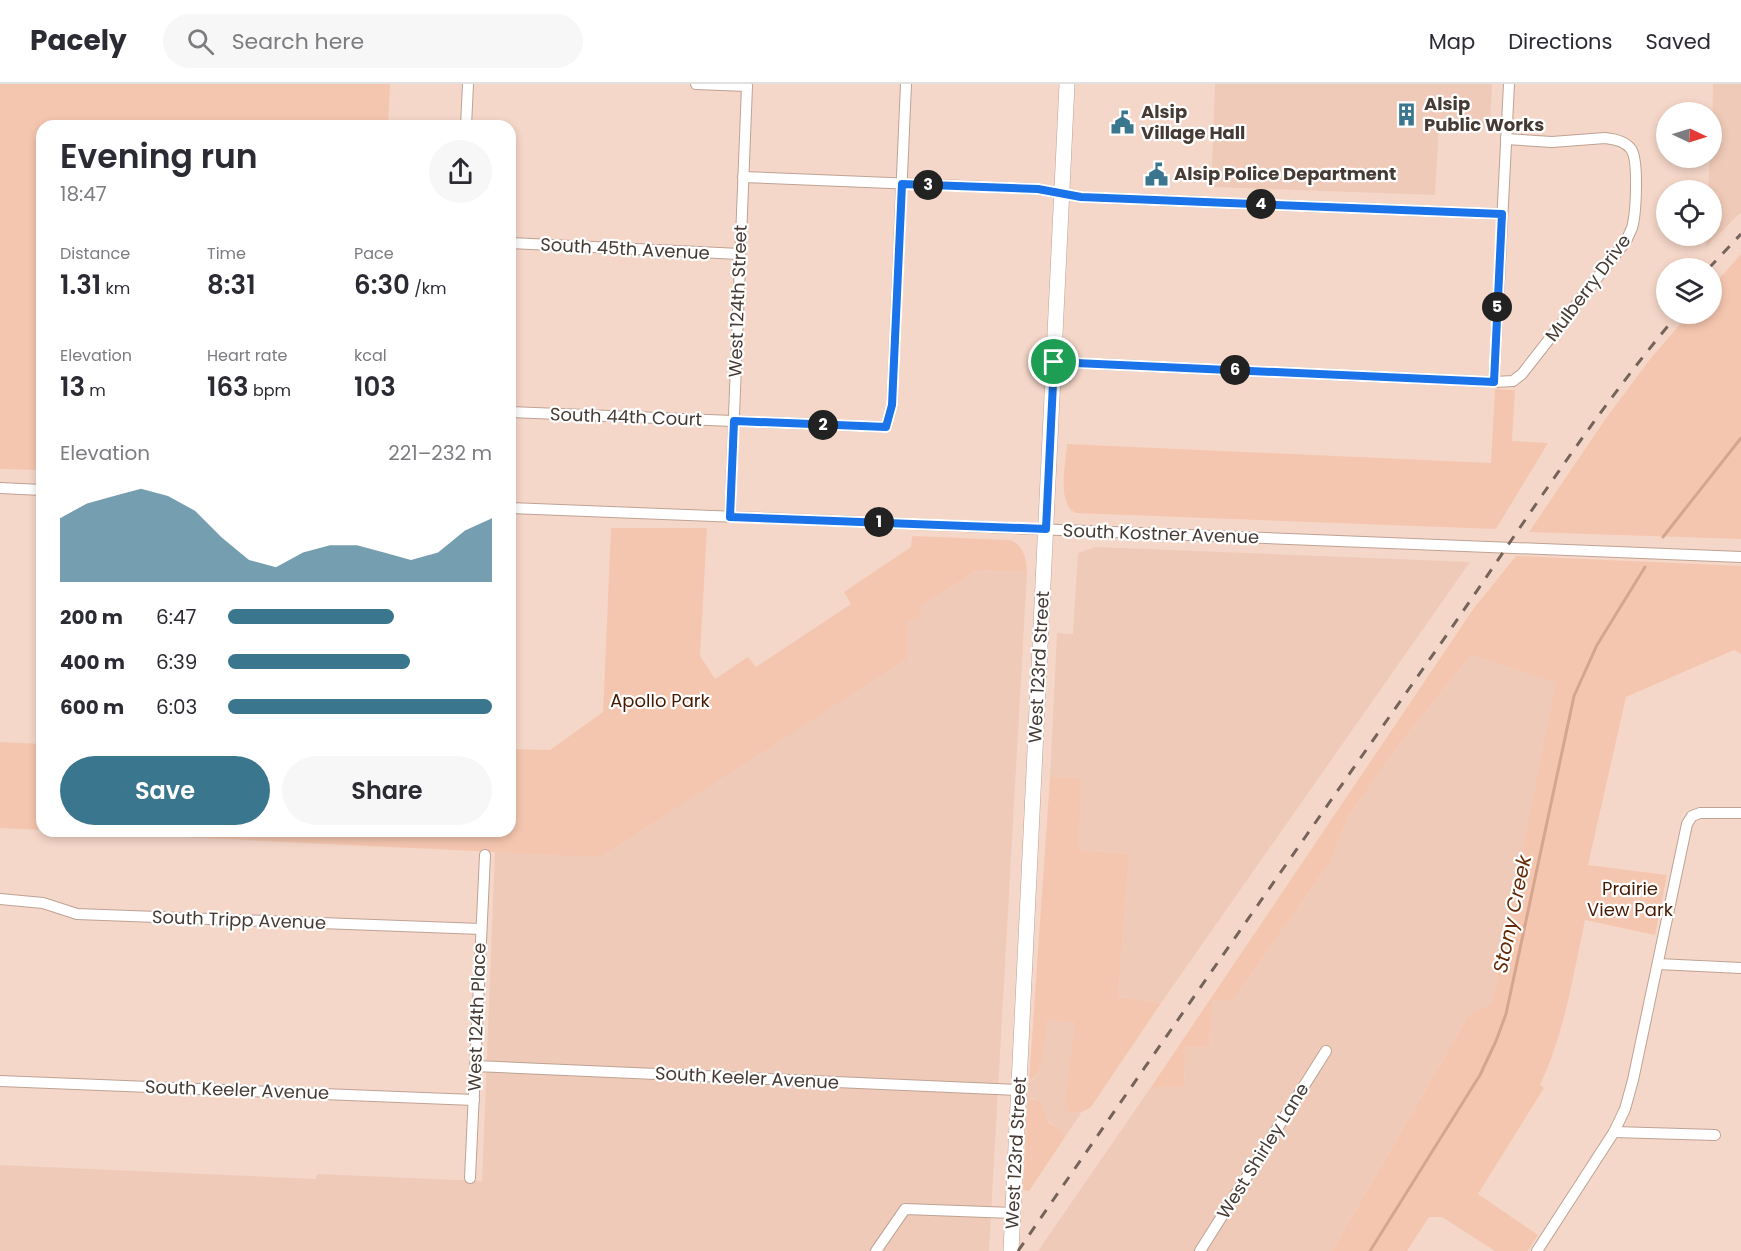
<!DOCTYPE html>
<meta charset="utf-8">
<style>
body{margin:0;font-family:Poppins,sans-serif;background:#f7f7f7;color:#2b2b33;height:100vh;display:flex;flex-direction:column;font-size:22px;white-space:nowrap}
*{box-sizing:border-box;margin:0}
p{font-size:20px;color:#7c7c81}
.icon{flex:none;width:33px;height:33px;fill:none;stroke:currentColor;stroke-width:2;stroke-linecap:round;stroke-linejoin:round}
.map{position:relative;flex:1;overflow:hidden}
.details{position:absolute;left:36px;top:36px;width:480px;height:717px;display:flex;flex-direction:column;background:#fff;border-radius:18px;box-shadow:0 3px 9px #0003}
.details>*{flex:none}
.needle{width:39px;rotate:94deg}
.buttons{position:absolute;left:1656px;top:18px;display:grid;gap:12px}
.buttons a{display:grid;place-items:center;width:66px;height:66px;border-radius:50%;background:#fff;box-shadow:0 3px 9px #0003;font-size:30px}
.pin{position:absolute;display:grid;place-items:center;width:51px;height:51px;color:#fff;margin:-26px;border:3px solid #fff;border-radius:50%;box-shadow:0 2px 6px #0007}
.km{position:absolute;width:30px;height:30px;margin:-15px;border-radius:50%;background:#222;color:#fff;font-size:16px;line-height:30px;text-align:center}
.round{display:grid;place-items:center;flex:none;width:63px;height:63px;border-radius:32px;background:#f7f7f7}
.overview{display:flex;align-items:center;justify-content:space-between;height:102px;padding:0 24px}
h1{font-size:33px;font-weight:600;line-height:45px}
.figures{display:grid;grid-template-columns:repeat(3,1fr);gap:9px;height:102px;padding:6px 24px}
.figures div{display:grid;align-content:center}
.figures b{font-size:26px;font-weight:600}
.figures small{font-size:16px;font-weight:400}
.figures p{font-size:16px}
.chart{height:168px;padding:12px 24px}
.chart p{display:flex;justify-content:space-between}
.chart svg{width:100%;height:108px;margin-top:6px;fill:#3b768f;opacity:.7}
.button{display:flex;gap:12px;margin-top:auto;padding:12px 24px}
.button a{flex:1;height:69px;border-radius:36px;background:#3b768f;color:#fff;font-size:24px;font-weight:600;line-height:69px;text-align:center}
.button a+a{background:#f7f7f7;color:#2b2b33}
ul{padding:0 24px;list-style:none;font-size:20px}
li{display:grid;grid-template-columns:96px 72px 1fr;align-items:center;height:45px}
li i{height:15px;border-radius:8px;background:#3b768f}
header{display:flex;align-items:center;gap:36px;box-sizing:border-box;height:84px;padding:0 30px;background:#fff;border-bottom:2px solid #e1e1e2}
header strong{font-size:28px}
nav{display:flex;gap:33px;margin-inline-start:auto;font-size:21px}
.search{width:420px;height:54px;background:#f7f7f7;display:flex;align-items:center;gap:15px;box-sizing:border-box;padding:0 21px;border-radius:33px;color:#7c7c81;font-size:22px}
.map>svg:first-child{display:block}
</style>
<header>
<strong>Pacely</strong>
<div class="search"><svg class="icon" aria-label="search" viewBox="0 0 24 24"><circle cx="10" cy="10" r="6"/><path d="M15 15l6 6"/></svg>Search here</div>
<nav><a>Map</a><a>Directions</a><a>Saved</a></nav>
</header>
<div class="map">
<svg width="1741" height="1167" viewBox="0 0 1741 1167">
<rect width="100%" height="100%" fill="#f5d7c9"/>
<g fill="#f0cab8">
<polygon points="1215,0 1492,0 1490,43 1439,40 1435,111 1211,103"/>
<polygon points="1713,0 1741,0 1741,128 1706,163 1706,152 1712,152 1712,106 1708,106 1710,74 1712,74"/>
<polygon points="1096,463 1470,478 1161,919 1118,913 1129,770 1077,766 1081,694 1050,693 1057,549 1073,550 1078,469"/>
<polygon points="978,486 1027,488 989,1167 0,1167 0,1081 316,1095 317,1090 482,1097 495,767 549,770 738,631"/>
<polygon points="1471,571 1557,599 1492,921 1470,929 1332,1167 1038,1167 1151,1003 1184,1002 1186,962 1209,963 1211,915 1233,916 1330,778 1348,733 1398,662"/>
<polygon points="1047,935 1076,938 1065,1018 1074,1029 1081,1029 1065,1053 1060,1045 1049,1038 1035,1015 1027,1014 1029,997 1033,996 1041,977"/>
</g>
<g fill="#f5c6af">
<polygon points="0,0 390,0 388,42 42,42 42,386 0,385"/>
<polygon points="1741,170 1741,455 1529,448 1604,337 1651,274 1689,230 1712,230 1712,203"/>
<path d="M1495 305 1515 306 1512 357 1548 359 1496 445 1076 429C1056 421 1066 378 1067 360L1491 379Z"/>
<path d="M611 444H707L700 572 715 595 748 573 756 583 851 520 844 508 911 463 912 452 1009 456C1024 460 1026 474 1027 488L978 486 921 521 920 532 907 538 906 575 600 773 58 747H510V566H516L512 665 550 666 603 628Z"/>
<path d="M1516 472 1741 482V570L1734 566 1626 613 1588 781 1667 791 1655 851 1585 836C1573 892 1565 948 1540 1001L1544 1004 1478 1110 1538 1151 1528 1167H1495L1442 1133H1429L1407 1167H1332L1470 929 1492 920 1556 599 1471 571 1398 662 1348 733 1330 778 1233 916H1212L1209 963 1186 962 1184 1003H1151L1474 524Z"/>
<polygon points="0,658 42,660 42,746 0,744"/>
<path d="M1050 693 1081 694 1078 766 1129 770 1118 913 1161 919 1091 1023C1082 1029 1077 1031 1067 1026L1065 1018 1075 938 1047 936C1045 950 1044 992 1029 997Z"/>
<polygon points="1027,1014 1040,1017 1048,1038 1060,1045 1065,1053 1029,1107 1023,1106"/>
</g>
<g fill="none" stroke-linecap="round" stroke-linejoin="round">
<g stroke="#d6a58d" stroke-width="3">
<polyline points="1663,453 1741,354"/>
<polyline points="1370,1167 1480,991 1496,957 1506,930 1574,612 1597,561 1645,483"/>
</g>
<defs>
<g id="street">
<polyline points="696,0 747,2 730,433"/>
<polyline points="466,42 468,0"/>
<polyline points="743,93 1038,105 1081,113 1502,130"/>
<polyline points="510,159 740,170"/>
<path d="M1054 278 1494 298 1513 297 1522 290 1626 157C1628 153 1630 148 1632 144 1636 130 1639 76 1631 65 1625 57 1615 55 1605 54L1552 58 1506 55"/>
<polyline points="1494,298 1509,0"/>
<polyline points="510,328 886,343 892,321 906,0"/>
<polyline points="0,404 42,406"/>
<polyline points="510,424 1741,473"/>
<polyline points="0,815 43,819 77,830 481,845"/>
<polyline points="1658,880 1741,884"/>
<polyline points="475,982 1019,1006"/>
<polyline points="0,997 474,1016"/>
<polyline points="1614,1048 1715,1051"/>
<polyline points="470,1094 485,771"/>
<polyline points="876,1167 905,1125 1013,1129"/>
<polyline points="1200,1167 1326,967"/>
<polyline points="1537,1167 1614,1048 1625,1025 1633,996 1687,740 1692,732 1700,729 1741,729"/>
</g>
<polyline id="secondary" points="1011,1167 1067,0"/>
</defs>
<use href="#street" stroke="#bea294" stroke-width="12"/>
<use href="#secondary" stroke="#bea294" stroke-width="16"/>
<use href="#street" stroke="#fff" stroke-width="10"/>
<use href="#secondary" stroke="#fff" stroke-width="15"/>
<g stroke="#74635b" stroke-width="3" stroke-dasharray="10 10" stroke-linecap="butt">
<polyline points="1709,184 1741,150"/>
<path d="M1018 1167C1157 965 1298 763 1439 562 1517 450 1590 334 1678 230"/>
</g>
</g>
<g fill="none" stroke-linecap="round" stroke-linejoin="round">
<defs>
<polygon id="route" points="902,100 1038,105 1081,113 1502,130 1494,298 1054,278 1046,445 730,433 734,337 886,343 892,321"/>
</defs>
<use href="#route" stroke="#fff" stroke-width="12"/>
<use href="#route" stroke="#1a73e8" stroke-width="8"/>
</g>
<defs>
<symbol id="building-bare" viewBox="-9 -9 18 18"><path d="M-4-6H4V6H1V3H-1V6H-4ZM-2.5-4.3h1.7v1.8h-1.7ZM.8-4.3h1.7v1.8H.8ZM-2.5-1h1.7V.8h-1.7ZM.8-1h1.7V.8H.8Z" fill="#3b768f" stroke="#fff" stroke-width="2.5" paint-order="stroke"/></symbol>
<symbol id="civic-bare" viewBox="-9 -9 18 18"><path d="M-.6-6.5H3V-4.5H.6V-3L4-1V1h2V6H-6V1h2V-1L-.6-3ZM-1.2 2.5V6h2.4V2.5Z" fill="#3b768f" stroke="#fff" stroke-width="2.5" paint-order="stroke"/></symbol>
</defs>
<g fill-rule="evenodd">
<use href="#building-bare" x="1390" y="14" width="33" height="33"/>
<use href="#civic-bare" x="1106" y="22" width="33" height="33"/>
<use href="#civic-bare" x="1140" y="74" width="33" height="33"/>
</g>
<g text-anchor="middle" stroke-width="4.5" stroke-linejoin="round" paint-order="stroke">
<g font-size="18" font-weight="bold" fill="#463a34" stroke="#fff" text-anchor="start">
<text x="1424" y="26">Alsip<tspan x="1424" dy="21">Public Works</tspan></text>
<text x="1141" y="34">Alsip<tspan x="1141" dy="21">Village Hall</tspan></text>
<text x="1174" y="96">Alsip Police Department</text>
</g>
<g font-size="18" fill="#463a34" stroke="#fff">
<text transform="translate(625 165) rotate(3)" y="6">South 45th Avenue</text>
<text transform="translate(1588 204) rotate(-53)" y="6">Mulberry Drive</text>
<text transform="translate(738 217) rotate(-88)" y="6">West 124th Street</text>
<text transform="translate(626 333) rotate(2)" y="6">South 44th Court</text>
<text transform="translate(1161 450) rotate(2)" y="6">South Kostner Avenue</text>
<text transform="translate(1039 583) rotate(-87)" y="6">West 123rd Street</text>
<text transform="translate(239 836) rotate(2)" y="6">South Tripp Avenue</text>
<text transform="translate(477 933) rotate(-88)" y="6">West 124th Place</text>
<text transform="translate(747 994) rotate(3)" y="6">South Keeler Avenue</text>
<text transform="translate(237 1006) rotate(2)" y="6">South Keeler Avenue</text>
<text transform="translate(1263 1067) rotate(-58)" y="6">West Shirley Lane</text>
<text transform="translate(1016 1069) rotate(-87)" y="6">West 123rd Street</text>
</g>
<g font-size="18" fill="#471a00" stroke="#fff">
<text x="660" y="623">Apollo Park</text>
<text x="1630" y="811">Prairie<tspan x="1630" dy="21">View Park</tspan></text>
</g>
<g font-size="20" font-style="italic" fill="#652a03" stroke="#fff">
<text transform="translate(1512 830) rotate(-78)" y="7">Stony Creek</text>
</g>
</g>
</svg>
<div class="buttons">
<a><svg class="needle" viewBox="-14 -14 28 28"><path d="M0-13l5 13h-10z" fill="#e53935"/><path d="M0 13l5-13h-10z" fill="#7c7c81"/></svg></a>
<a><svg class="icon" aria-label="locate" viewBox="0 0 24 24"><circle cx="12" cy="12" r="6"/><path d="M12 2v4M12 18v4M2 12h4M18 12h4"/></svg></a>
<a><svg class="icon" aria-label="layers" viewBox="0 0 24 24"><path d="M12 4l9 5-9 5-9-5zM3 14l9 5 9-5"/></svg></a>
</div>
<div class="pin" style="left:1054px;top:278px;background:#1e9e55"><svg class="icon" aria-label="arrive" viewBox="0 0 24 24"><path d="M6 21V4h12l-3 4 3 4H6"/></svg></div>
<b class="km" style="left:879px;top:438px">1</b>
<b class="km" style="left:823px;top:341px">2</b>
<b class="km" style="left:928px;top:101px">3</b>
<b class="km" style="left:1261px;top:120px">4</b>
<b class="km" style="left:1497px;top:223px">5</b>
<b class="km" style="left:1235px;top:286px">6</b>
<section class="details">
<div class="overview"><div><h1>Evening run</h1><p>18:47</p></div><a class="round"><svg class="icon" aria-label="share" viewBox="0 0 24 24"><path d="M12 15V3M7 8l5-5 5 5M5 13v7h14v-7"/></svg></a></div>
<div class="figures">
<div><p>Distance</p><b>1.31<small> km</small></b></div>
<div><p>Time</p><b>8:31</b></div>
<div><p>Pace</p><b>6:30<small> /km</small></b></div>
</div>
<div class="figures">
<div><p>Elevation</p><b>13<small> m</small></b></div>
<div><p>Heart rate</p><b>163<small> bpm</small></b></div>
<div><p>kcal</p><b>103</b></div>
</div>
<div class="chart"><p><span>Elevation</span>221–232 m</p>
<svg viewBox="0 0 160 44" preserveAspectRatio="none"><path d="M0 44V18L10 12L20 9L30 6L40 9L50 15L60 26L70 35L80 38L90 32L100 29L110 29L120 32L130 35L140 32L150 23L160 18V44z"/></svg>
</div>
<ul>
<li><b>200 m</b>6:47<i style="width:63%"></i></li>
<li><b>400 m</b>6:39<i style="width:69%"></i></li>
<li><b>600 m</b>6:03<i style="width:100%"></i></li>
</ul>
<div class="button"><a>Save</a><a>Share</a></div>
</section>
</div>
